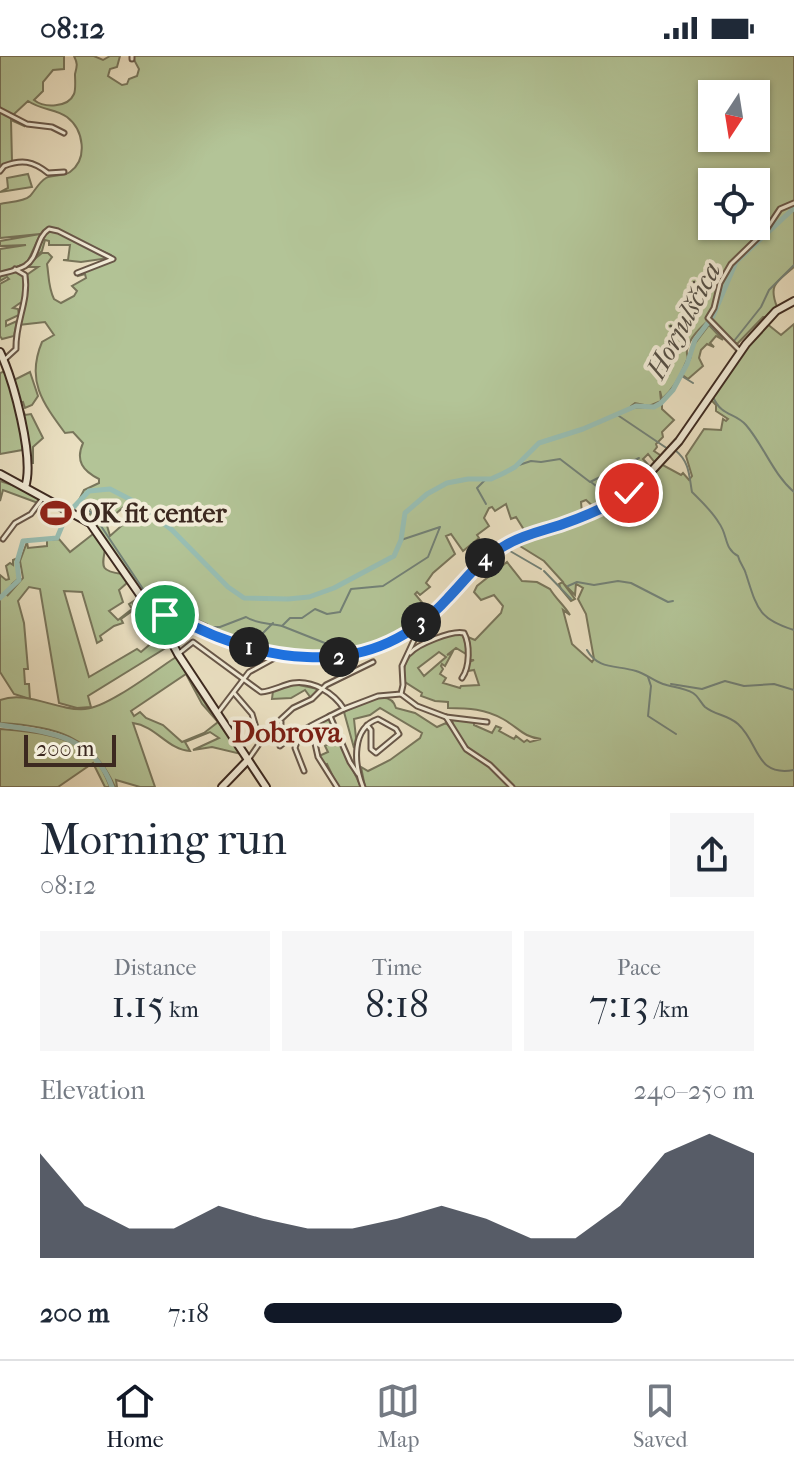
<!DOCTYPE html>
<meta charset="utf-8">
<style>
body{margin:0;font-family:"IM FELL French Canon",serif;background:#f6f6f7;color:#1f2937;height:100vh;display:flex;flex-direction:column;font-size:30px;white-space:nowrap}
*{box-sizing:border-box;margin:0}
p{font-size:26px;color:#747a83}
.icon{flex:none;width:44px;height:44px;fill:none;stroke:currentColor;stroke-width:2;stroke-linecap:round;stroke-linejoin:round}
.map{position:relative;height:731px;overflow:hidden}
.panel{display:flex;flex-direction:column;background:#fff;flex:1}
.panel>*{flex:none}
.needle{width:52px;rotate:192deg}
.fabs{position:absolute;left:698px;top:24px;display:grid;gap:16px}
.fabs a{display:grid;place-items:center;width:72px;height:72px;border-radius:0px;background:#fff;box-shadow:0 2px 6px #0004;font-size:40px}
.scale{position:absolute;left:24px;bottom:20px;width:92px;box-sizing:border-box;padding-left:8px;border:4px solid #3c2920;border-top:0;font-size:22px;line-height:28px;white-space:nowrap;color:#3c2920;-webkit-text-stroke:6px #f2ecd8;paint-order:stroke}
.pin{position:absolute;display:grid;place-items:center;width:68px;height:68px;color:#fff;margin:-34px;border:4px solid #fff;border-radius:50%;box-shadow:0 2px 8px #0007}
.km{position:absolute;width:40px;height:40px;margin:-20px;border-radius:50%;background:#222;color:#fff;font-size:22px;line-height:40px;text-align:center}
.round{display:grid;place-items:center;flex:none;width:84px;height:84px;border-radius:0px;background:#f6f6f7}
.head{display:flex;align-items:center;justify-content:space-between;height:136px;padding:0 40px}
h1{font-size:44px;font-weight:600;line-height:60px}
.figures{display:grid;grid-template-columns:repeat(3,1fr);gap:12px;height:136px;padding:8px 40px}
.figures div{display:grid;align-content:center;border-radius:0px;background:#f6f6f7;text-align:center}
.figures b{font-size:40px;font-weight:600}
.figures small{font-size:22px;font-weight:400}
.figures p{font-size:22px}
.chart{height:224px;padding:16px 40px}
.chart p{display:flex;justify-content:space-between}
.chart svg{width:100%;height:144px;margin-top:8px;fill:#111827;opacity:.7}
ul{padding:0 40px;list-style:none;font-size:26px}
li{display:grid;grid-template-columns:128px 96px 1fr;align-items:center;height:60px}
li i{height:20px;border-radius:10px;background:#111827}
.status{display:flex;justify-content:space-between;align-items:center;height:56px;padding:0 40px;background:#fff;direction:ltr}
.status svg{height:22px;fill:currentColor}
.menu{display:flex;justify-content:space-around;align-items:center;height:112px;border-top:2px solid #e0e1e3;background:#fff;font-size:22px;color:#747a83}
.menu a{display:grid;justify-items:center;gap:4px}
.menu .current{color:#111827}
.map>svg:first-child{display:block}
</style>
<div class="status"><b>08:12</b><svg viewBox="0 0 49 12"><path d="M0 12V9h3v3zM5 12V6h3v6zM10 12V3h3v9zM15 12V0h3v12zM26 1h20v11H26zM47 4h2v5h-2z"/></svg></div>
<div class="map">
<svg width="794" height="731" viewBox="0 0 794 731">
<rect width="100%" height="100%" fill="#ebe1c3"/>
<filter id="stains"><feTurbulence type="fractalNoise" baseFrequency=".0025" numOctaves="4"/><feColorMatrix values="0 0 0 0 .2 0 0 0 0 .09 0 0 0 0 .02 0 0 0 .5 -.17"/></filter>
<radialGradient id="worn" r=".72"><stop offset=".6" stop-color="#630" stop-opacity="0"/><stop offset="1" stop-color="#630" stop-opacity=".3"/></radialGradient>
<g fill="#b3c497" stroke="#78765c" stroke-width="2" fill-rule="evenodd">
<path d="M0 0H64V13L53 14 43 26V35L34 44C44 52 68 52 74 38 76 33 75 24 75 18 77 10 78 8 74 0H94L103 4 110 0H120L117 11 110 13 108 20 122 29 127 28 129 23 137 20 139 13 132 0H794V211C777 226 768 228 777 251L768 261H763L738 287 734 288 710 263C701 271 689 282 687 294 686 302 690 299 686 306 681 319 672 334 662 343L660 335 661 345 649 350 635 347 631 350 630 353C642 349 651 355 662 347V353L674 364 662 376 663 381 656 388 657 391 654 395 663 401 656 408 648 398 643 403 652 413 643 423 630 406 612 415 629 435 613 439 614 444 596 453 586 444 581 446 582 457 526 477 516 461 511 463 506 448 495 455 492 451 489 452 484 462 489 470 477 479 479 482 463 495 451 478 446 480 455 498 433 517 426 527 430 531 420 539 417 536 415 538 430 556C415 567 400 581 384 589 328 615 260 593 206 574L207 568 153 545 150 547 145 542 100 475 88 462 92 454 79 444 84 434 99 427V423C83 415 75 405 83 387L73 376 65 377C42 346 26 324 42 286L54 279 45 266 18 269 27 237 23 250 20 247 13 252 18 253 19 259 6 265V270L17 265 14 280 2 283 0 280V228L9 223 7 221 0 225V219L16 215 25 220 38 211H25L42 197H48L52 201 47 208C49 219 48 231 54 243L61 247 74 240 77 235 72 230 86 222 85 218 78 220 77 217 114 203 111 199 49 171 40 179 27 207 0 217V193L26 189 0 190V185L40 178 0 182V148C9 146 24 146 30 140 34 136 39 126 46 122 53 118 63 121 70 116 88 103 84 74 67 61 56 53 41 54 28 45L13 59 0 53ZM712 38H756V82H712ZM712 126H756V170H712ZM127 448 137 456 110 480 106 466Z"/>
<polygon points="0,55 24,66 24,70 11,64 12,106 0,113"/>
<polygon points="28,118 32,131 0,136 8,132 7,122"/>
<polygon points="50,173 57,175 109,202 81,206 63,204 68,204 70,189 49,189 49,185 45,184 42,195 31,206 41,182"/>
<path d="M766 267 781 279 794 268V731H513L505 724V721L496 716 511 731H365L361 711 368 715 390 704 420 682 422 677 380 652 370 659 354 663 356 682 354 692 344 656C359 649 390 630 396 652L415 657 437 671 446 667C464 685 463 695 488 709 473 697 452 680 452 662L474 666V669L492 677 496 670 501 672 499 675 514 683 516 680 524 686 527 684 530 686 541 683C523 681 519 672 503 663 485 653 469 652 448 652V646L435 645 421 640 422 637 405 626C396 594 437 580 462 577L466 580V598L456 592 447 599 452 597 445 610 442 608 441 610 443 613 440 618 446 622 443 627 460 632 461 630 479 629 474 614 468 615 469 606 474 604H469L468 581 475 584 501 557 503 550 494 539 481 544 474 536 477 530 507 506 522 525 537 526 550 533C556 543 564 549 570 559L563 554 572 588 592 606 594 603 586 558 578 543 583 532 576 528 575 539 563 527 575 543 571 545 561 533 559 528 563 526 544 505 515 487C552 472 592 464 625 443 639 434 650 420 661 408L681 419 683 417 689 424 692 420 686 400 704 373 721 374 723 363 726 365 728 363 716 355V349L710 343 740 299ZM439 596 446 601 424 620 418 612Z"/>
<polygon points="709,269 723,284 716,280 710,287 714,291 707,288 701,294 699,302 703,310 688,323 681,318 690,303 693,290"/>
<polygon points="5,315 19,360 23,391 22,394 0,398 0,317"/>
<polygon points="30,316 38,340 32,349 25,352 23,346 19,347 12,325"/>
<polygon points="21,350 25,359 31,358 43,382 33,391 33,407 28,407 27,376"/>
<polygon points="0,425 18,431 40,444 38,447 3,434 0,445"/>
<path d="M93 478 97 479 105 493C102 511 100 515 122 518L128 526 119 534 123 546 109 555 118 564 132 553 129 548 137 543 144 549 141 552 137 545 133 548 135 553 121 563 123 567 114 570 100 580 102 584 97 587 82 536 64 535 89 621 137 593 141 596 162 578 169 590 88 640 91 651 77 652 59 647 40 533 29 531 18 545 24 567 28 613H24L25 628H29L30 643 14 638 0 616V519L6 524 9 523 6 510 10 507 13 509V504L18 502 19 522 12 528 7 540 23 522 20 505 27 486 28 492 47 490V484L59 483 70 496Z"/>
<path d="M176 601 208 652 241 698 212 691 193 694 219 682 210 676 185 686 190 695C168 694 156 670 133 667L155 731H140L116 724 117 731H115C92 679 54 670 0 667V644C28 634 56 655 85 653 107 652 156 614 176 601ZM186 618 202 648 218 666 204 677 182 686 163 669 146 662 140 656 134 660 131 655Z"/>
<polygon points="294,628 318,633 311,642 305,634 291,642 272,643 273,635"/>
<polygon points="329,663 361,731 338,731 327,708 324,709 319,700 328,696 325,690 332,686 326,671 318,670 310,678 305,676 318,667"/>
<path d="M0 673C29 675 74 679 95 703 102 711 106 721 110 731H105L93 707 58 731H0Z"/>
</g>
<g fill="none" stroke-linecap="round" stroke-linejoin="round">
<g stroke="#738278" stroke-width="2">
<polyline points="708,267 731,289"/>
<polyline points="734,285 761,251 769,234 794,209"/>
<polyline points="680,319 693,327"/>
<path d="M713 341C722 361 734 356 746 369 764 390 773 418 794 436"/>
<polyline points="616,358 668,393"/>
<path d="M675 394C690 406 689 420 692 436 702 446 712 455 719 467 728 479 724 493 738 500 740 508 744 511 746 518 757 552 758 563 794 574"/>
<polyline points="516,410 531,405 541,406 560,403 590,426 639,402"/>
<polyline points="485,424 477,432 486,448"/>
<polyline points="591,426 609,440"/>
<polyline points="75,448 86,451 95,461 151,545"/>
<polyline points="510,495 541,513"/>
<polyline points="544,515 571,543"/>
<polyline points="568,530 577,526 594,529 618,525 631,527 668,546 673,545"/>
<polyline points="282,570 350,597"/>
<path d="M208 571H220L246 561C256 568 270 567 282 570L290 562H302L315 553 327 558 340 556 351 533 383 530 428 501 440 471 401 484"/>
<polyline points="252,588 273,567"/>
<path d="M587 594C598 614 617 609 636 615 646 618 654 625 663 628 672 631 685 632 693 637 698 640 701 647 705 651 715 659 728 659 738 668 760 688 755 721 794 714"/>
<polyline points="648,621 651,630 648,660 676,678"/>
<polyline points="671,628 702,633 725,625 744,630 774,628 794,634"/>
</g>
<g stroke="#98beb3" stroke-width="5">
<polyline points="0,542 19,524 17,506 23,485 57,482 67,458 89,435 110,433 139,448 172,474 228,531 244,542 288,543 309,541 334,532 394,500 401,484 405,457 427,438 447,427 468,423 491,423 504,417 515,411 539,387 583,373 636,350 654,351 661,347 673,334 687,308 695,284 713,260 736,206 794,152"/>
<path d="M0 669C49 676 93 679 112 731"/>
</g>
<defs>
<g id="street">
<polyline points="132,0 132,3"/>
<polyline points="0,54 27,68 52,71 64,77"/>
<path d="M0 115 4 110C22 103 33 105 48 117L64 116"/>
<path d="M0 218C8 216 18 214 25 210 39 201 36 181 49 173L58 175 113 203 77 217"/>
<polyline points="740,295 708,262 714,252 720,227 731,208 766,174 780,153 794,147"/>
<path d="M4 304 16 293C15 266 29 246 25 219L15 213"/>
<polyline points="3,483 15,467 31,458 43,442"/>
<path d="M410 597C418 588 452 574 464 577 470 588 470 611 462 622"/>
<path d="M178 598 193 586 261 636C273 635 282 629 293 627 313 624 334 637 344 653L378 640 401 638 403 629 402 610 423 565"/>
<polyline points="234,637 252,658 260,685"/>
<polyline points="401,638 417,650 446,661 487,666"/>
<polyline points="344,653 330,660 350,706 358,718"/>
<polyline points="217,658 249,616 280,599"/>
<polyline points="446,661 466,693 490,709 512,731"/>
<path d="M281 666 280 690C293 678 314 668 330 660"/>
<polyline points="302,677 314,683 318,701 337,731"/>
<polyline points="299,679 295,692 304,715"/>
<polyline points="248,704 268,675 293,652 312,643 326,629 373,606"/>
<path d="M363 731C354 708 351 672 378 663L396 673 399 678 376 697 371 693V674L367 669"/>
</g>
<g id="secondary">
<path d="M0 296C13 323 35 403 25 431"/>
<polyline points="0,418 90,467 147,549 158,560 166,560 165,567 157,566 158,560"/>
<polyline points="167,562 234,587 291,600 344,601 391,587 439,551 473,512 489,499 522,481 597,454 635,433 679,385 746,288 776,255 794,245"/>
<polyline points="162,568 178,598 266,731"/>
<polyline points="222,731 248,704"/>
</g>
</defs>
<use href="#street" stroke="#685749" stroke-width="7"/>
<use href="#secondary" stroke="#3c2920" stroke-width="10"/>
<use href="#street" stroke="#f2ecd8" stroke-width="3"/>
<use href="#secondary" stroke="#f2ecd8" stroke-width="6"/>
</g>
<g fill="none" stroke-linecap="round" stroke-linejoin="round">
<defs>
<path id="route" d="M165 559 167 562C184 564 202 575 218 581 246 592 277 600 307 601 363 604 410 584 448 542 469 520 479 504 506 489 524 478 543 475 563 468 586 460 609 450 629 437"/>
</defs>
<use href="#route" stroke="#fff" stroke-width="16"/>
<use href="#route" stroke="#1a73e8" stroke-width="10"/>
</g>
<defs>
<symbol id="stadium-bare" viewBox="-9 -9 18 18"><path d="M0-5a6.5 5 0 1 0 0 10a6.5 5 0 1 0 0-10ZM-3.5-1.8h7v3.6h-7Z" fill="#8f2418" stroke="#f2ecd8" stroke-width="2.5" paint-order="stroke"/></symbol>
</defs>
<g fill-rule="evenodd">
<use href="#stadium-bare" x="34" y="435" width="44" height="44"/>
</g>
<g text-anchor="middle" stroke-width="8" stroke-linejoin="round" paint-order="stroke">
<g font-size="26" font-weight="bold" fill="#3c2920" stroke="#f2ecd8" text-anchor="start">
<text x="80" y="466">OK fit center</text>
</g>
<g font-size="28" font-style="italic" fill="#534e45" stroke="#f2ecd8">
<text transform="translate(683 264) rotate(-62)" y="10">Horjulščica</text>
</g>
<g font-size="30" font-weight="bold" fill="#7a1f14" stroke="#f2ecd8">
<text x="287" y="686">Dobrova</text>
</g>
</g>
<rect width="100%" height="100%" filter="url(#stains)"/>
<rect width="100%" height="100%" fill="url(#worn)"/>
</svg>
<div class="fabs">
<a><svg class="needle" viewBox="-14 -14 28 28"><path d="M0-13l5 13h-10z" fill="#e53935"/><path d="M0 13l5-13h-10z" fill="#747a83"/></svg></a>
<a><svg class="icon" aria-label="locate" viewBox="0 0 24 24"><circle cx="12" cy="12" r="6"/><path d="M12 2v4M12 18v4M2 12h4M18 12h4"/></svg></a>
</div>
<div class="scale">200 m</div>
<div class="pin" style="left:165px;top:559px;background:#1e9e55"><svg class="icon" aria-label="arrive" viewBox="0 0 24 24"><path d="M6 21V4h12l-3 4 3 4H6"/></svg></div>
<div class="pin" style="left:629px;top:437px;background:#d93025"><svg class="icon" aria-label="check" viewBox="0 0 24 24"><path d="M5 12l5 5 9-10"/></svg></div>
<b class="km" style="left:249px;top:591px">1</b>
<b class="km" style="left:339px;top:601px">2</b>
<b class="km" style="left:421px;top:566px">3</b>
<b class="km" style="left:485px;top:502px">4</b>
</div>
<section class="panel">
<div class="head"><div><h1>Morning run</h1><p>08:12</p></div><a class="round"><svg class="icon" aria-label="share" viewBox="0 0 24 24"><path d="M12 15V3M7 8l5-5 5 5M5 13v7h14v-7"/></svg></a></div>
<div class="figures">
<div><p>Distance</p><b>1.15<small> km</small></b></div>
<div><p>Time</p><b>8:18</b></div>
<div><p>Pace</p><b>7:13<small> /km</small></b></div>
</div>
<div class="chart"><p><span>Elevation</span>240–250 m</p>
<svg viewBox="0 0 160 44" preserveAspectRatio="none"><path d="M0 44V12L10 28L20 35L30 35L40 28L50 32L60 35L70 35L80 32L90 28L100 32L110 38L120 38L130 28L140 12L150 6L160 12V44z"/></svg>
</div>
<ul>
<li><b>200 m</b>7:18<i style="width:73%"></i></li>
</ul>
</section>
<nav class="menu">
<a class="current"><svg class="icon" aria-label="home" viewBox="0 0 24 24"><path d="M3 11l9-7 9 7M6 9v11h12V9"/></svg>Home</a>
<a><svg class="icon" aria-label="map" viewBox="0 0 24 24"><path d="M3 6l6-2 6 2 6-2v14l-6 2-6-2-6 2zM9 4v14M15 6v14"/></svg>Map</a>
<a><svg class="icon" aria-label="saved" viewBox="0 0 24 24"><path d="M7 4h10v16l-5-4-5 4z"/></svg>Saved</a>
</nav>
